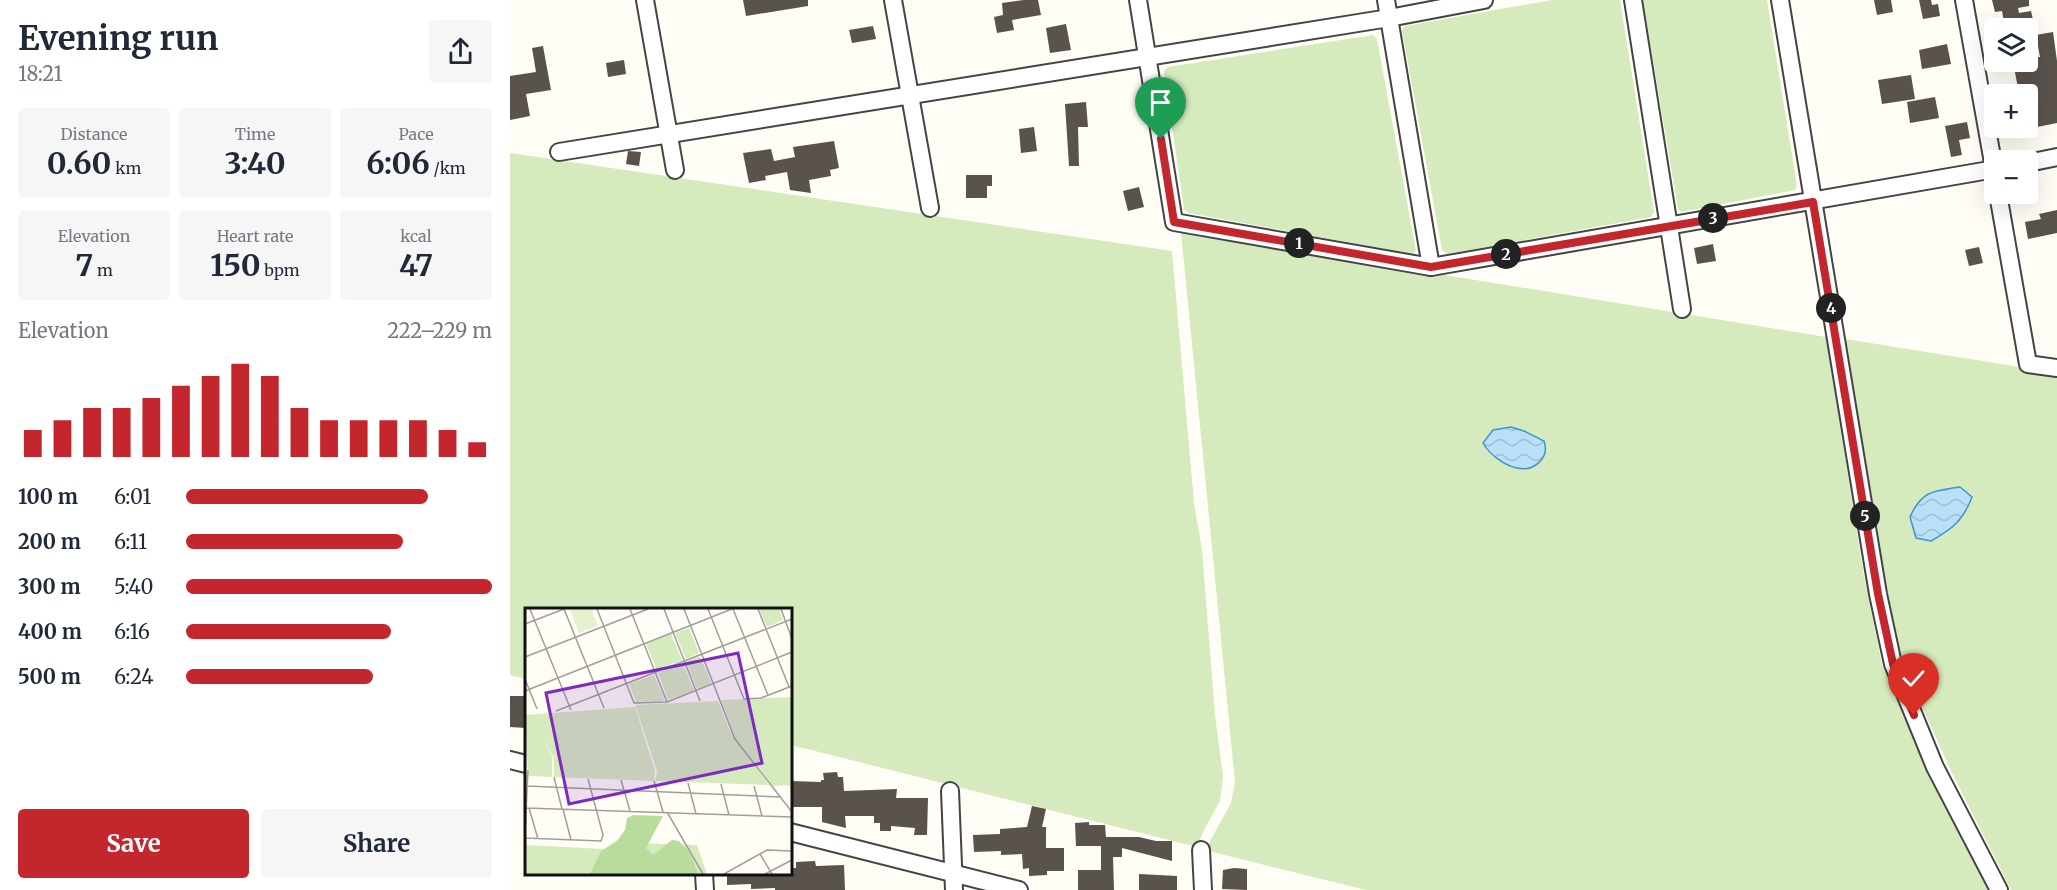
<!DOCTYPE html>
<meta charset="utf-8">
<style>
body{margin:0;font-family:Merriweather,serif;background:#f6f6f7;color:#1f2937;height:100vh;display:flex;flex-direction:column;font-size:22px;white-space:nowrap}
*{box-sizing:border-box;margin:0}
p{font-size:20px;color:#747a83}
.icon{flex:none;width:33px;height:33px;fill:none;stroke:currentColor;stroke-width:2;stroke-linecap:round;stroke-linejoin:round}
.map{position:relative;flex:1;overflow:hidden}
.side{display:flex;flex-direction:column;background:#fff;width:510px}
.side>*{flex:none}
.controls{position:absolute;left:1474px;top:18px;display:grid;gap:12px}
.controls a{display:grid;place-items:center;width:54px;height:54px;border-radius:6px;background:#fff;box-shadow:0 6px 24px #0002;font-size:30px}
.pin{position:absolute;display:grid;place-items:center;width:51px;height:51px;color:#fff;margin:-62px -26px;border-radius:50% 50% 50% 0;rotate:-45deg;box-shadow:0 0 6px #0007}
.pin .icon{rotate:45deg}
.km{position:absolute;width:30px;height:30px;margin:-15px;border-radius:50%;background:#222;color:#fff;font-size:16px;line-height:30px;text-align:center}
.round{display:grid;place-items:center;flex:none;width:63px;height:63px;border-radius:6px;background:#f6f6f7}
.headline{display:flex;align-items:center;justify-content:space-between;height:102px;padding:0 18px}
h1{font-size:33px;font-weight:700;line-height:45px}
.figures{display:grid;grid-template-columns:repeat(3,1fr);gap:9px;height:102px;padding:6px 18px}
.figures div{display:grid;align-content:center;border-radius:6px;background:#f6f6f7;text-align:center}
.figures b{font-size:30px;font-weight:700}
.figures small{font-size:16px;font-weight:400}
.figures p{font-size:16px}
.chart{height:168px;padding:12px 18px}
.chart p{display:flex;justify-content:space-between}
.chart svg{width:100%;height:108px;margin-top:6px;stroke:#c4262e;stroke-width:6}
.cta{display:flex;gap:12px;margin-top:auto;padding:12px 18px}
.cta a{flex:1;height:69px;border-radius:6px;background:#c4262e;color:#fff;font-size:24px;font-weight:700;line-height:69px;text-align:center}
.cta a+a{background:#f6f6f7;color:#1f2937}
ul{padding:0 18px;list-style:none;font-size:20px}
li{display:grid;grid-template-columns:96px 72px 1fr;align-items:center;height:45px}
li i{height:15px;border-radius:8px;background:#c4262e}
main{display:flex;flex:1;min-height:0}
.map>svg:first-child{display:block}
</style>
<main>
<section class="side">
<div class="headline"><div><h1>Evening run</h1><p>18:21</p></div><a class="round"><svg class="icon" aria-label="share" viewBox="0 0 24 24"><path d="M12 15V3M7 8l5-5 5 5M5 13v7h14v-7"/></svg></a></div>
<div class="figures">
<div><p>Distance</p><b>0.60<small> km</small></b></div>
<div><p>Time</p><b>3:40</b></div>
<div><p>Pace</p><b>6:06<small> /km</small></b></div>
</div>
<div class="figures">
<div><p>Elevation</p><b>7<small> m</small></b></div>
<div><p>Heart rate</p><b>150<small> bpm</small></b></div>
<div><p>kcal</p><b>47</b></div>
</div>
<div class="chart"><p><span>Elevation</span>222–229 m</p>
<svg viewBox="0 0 160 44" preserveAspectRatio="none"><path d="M5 44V33M15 44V29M25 44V24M35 44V24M45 44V20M55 44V15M65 44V11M75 44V6M85 44V11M95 44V24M105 44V29M115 44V29M125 44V29M135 44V29M145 44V33M155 44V38"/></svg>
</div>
<ul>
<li><b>100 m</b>6:01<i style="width:79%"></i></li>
<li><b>200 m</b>6:11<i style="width:71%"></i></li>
<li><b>300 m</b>5:40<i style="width:100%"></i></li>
<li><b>400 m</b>6:16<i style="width:67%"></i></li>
<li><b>500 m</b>6:24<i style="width:61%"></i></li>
</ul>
<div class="cta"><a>Save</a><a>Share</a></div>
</section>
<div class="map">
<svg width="1547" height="890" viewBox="0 0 1547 890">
<defs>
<pattern id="water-waves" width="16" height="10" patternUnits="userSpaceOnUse" patternTransform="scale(1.5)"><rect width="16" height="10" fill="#b9e0f7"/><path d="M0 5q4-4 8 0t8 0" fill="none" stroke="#9ebfd3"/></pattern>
</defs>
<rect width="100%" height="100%" fill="#fffdf5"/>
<g fill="#d5ebbd">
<polygon points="1042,0 1110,0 1144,212 1141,217 937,254 932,250 892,30 895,26"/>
<polygon points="1133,0 1257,0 1287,186 1285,190 1171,212 1168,209"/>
<polygon points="863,35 867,39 906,251 903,254 678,213 674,209 654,71 658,67"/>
<polygon points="0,153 662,251 684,503 692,550 705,715 713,776 710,801 695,828 687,847 281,745 280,610 16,610 16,679 0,675"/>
<polygon points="671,232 1316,337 1354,576 1372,665 1483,890 856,890 695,850 721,803 725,782"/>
<polygon points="1335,339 1547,373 1547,890 1501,890 1442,773 1392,663 1382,618"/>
</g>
<g fill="url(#water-waves)" stroke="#3f96cf" stroke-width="1.5">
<path d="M1001 427 1014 431 1034 441C1040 458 1024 472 1007 468 995 466 979 454 973 443L983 430Z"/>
<path d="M1450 487 1462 497C1453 521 1442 529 1421 541L1406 538 1400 517C1412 490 1424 491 1450 487Z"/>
</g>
<g fill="#5a524d">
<polygon points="233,0 298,0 298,6 236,16"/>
<polygon points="514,0 528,0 531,15 502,20 504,30 487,33 484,17 493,15 492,3"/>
<polygon points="1364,0 1381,0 1383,12 1367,15"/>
<polygon points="1409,0 1421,0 1422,5 1428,4 1430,16 1413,19"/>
<polygon points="1482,0 1519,0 1519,6 1508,8 1509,13 1521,11 1525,28 1495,28 1492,11 1485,12"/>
<polygon points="556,24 561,50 540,53 536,28"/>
<polygon points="363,26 366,39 342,43 339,30"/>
<polygon points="1543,32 1547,61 1547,123 1527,127 1519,86 1508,88 1503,62 1518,62 1518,59 1530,57 1526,35"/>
<polygon points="1437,44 1441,64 1412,69 1409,50"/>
<polygon points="33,46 41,90 16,94 20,116 0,120 0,76 26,72 22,48"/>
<polygon points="114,60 116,74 98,77 96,63"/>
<polygon points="1401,75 1405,99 1372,104 1368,80"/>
<polygon points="1425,97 1429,118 1400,123 1397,102"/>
<polygon points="576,102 578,127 568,127 569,166 559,166 555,104"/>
<polygon points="1457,122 1460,138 1449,140 1452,155 1441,157 1435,126"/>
<polygon points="524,127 527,151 511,153 509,129"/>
<polygon points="324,141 329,168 320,170 321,176 299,180 301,193 280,190 277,172 255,176 256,180 239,183 233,153 261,149 264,161 285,157 283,147"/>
<polygon points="118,151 131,152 129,166 116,164"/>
<polygon points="456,175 482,175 482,186 477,186 477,198 456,198"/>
<polygon points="629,187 634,207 618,211 613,191"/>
<polygon points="1547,210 1547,233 1518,239 1515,222 1531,219 1529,214"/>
<polygon points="1203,244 1206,261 1187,264 1184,248"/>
<polygon points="1469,247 1473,263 1459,266 1455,250"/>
<polygon points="0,696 16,696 16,728 0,727"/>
<polygon points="327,772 328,777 333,777 334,791 387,789 386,798 418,798 417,835 404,835 405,828 381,826 381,831 370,831 370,823 364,823 364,816 335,816 336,828 312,822 312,807 280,807 280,781 311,782 311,780 314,780 313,773"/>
<polygon points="522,806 536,809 532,827 536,827 536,848 554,848 554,871 537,871 537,875 519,876 519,868 513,869 512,854 491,855 491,851 464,852 463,835 490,834 490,829 517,827"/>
<polygon points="579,822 579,825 595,825 596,837 629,837 646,841 662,841 662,861 612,848 612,857 603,857 604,890 568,890 568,870 591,870 591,846 566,846 565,823"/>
<polygon points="305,861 306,866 334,865 335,890 265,890 265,888 241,889 241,884 217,885 217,873 280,873 280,868 286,868 286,862"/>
<polygon points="724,868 737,869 737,890 712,889 713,870"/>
<polygon points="629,874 667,876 667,890 629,890"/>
</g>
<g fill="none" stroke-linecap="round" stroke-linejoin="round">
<defs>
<g id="minor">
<polyline points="135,0 165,170"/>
<polyline points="383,0 420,208"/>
<polyline points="628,0 664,222 921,267 1485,169"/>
<polyline points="876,0 921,267"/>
<polyline points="1123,0 1172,309"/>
<polyline points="1270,0 1368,594 1383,664 1425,767 1489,890"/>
<polyline points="1454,0 1485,174"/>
<polyline points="49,152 879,18 974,0"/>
<polyline points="1518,163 1547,157"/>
<polyline points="1488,194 1518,364 1547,368"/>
<polyline points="0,760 16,764"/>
<polyline points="440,791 444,890"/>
<polyline points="280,832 509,890"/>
<polyline points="691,850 693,890"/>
<polyline points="194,874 195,890"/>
</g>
</defs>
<use href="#minor" stroke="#444" stroke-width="20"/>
<use href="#minor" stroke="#fff" stroke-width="16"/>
</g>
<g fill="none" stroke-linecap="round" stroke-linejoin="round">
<defs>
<polyline id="route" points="651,139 664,222 921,267 1303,202 1368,594 1383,664 1404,715"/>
</defs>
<use href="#route" stroke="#fff" stroke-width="12"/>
<use href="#route" stroke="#c4262e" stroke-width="8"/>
</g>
<g transform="translate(15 608)">
<rect width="267" height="267" fill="#fffdf5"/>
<path d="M234 1H254L258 12 242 19ZM164 20 174 45 161 51 150 25ZM146 26 157 52 132 62 121 36ZM175 48 186 75 172 81 161 53ZM158 55 169 82 143 92 133 65ZM129 67 140 93 111 94 104 76ZM267 89V188L264 177 248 178 211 131 196 92ZM193 93 204 121 244 177 130 173 132 163 110 97ZM110 99 130 163 129 173 29 169V150L17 129 27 148V169L3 168 0 107ZM96 230 108 235 172 237 182 266H0V237L79 241Z" fill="#d5ebbd"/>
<path d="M108 207 138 208 121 240 128 247 147 232 154 233 165 245 173 266H65L76 243 91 234 100 222 102 210Z" fill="#b9dc9c"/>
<path d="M66 1 73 18 54 25 45 2Z" fill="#e6f2cf"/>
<path fill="none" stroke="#a09f9a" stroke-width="1.5" d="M5 1 46 102M39 1 79 100M72 1 109 95 142 94 267 44M105 1 142 94M139 1 175 93M159 1 210 131 267 204M183 1 219 91 236 90 267 78M208 1 243 87M233 1 264 79M256 1 267 31M0 16 39 1M0 49 123 1M0 71 12 101M0 83 207 1M31 103 267 11M29 169 37 201M96 172 105 203M129 173 138 204M163 175 171 206M196 176 204 207M2 178 256 189M229 178 237 208M1 200 267 209M4 200 13 231M38 201 46 232M142 204 178 266M0 227 3 162M0 230 76 233 78 227 63 171M235 246 247 266M199 266 242 242 267 243M240 266 267 252"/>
<path fill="#7b2cbf" fill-opacity="0.15" stroke="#7b2cbf" stroke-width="3" d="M213 45 237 155 44 196 21 85Z"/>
<rect width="267" height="267" fill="none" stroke="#111" stroke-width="3"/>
</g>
</svg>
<div class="controls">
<a><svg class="icon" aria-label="layers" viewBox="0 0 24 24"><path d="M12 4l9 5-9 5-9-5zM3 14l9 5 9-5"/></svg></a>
<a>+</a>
<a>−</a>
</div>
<div class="pin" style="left:651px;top:139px;background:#1e9e55"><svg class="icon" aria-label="arrive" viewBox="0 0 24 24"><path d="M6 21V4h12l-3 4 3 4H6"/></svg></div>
<div class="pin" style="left:1404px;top:715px;background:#d93025"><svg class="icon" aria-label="check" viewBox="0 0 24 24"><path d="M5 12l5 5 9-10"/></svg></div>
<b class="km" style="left:789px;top:243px">1</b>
<b class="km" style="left:996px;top:254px">2</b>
<b class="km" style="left:1203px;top:218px">3</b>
<b class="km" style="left:1321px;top:308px">4</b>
<b class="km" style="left:1355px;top:516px">5</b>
</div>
</main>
